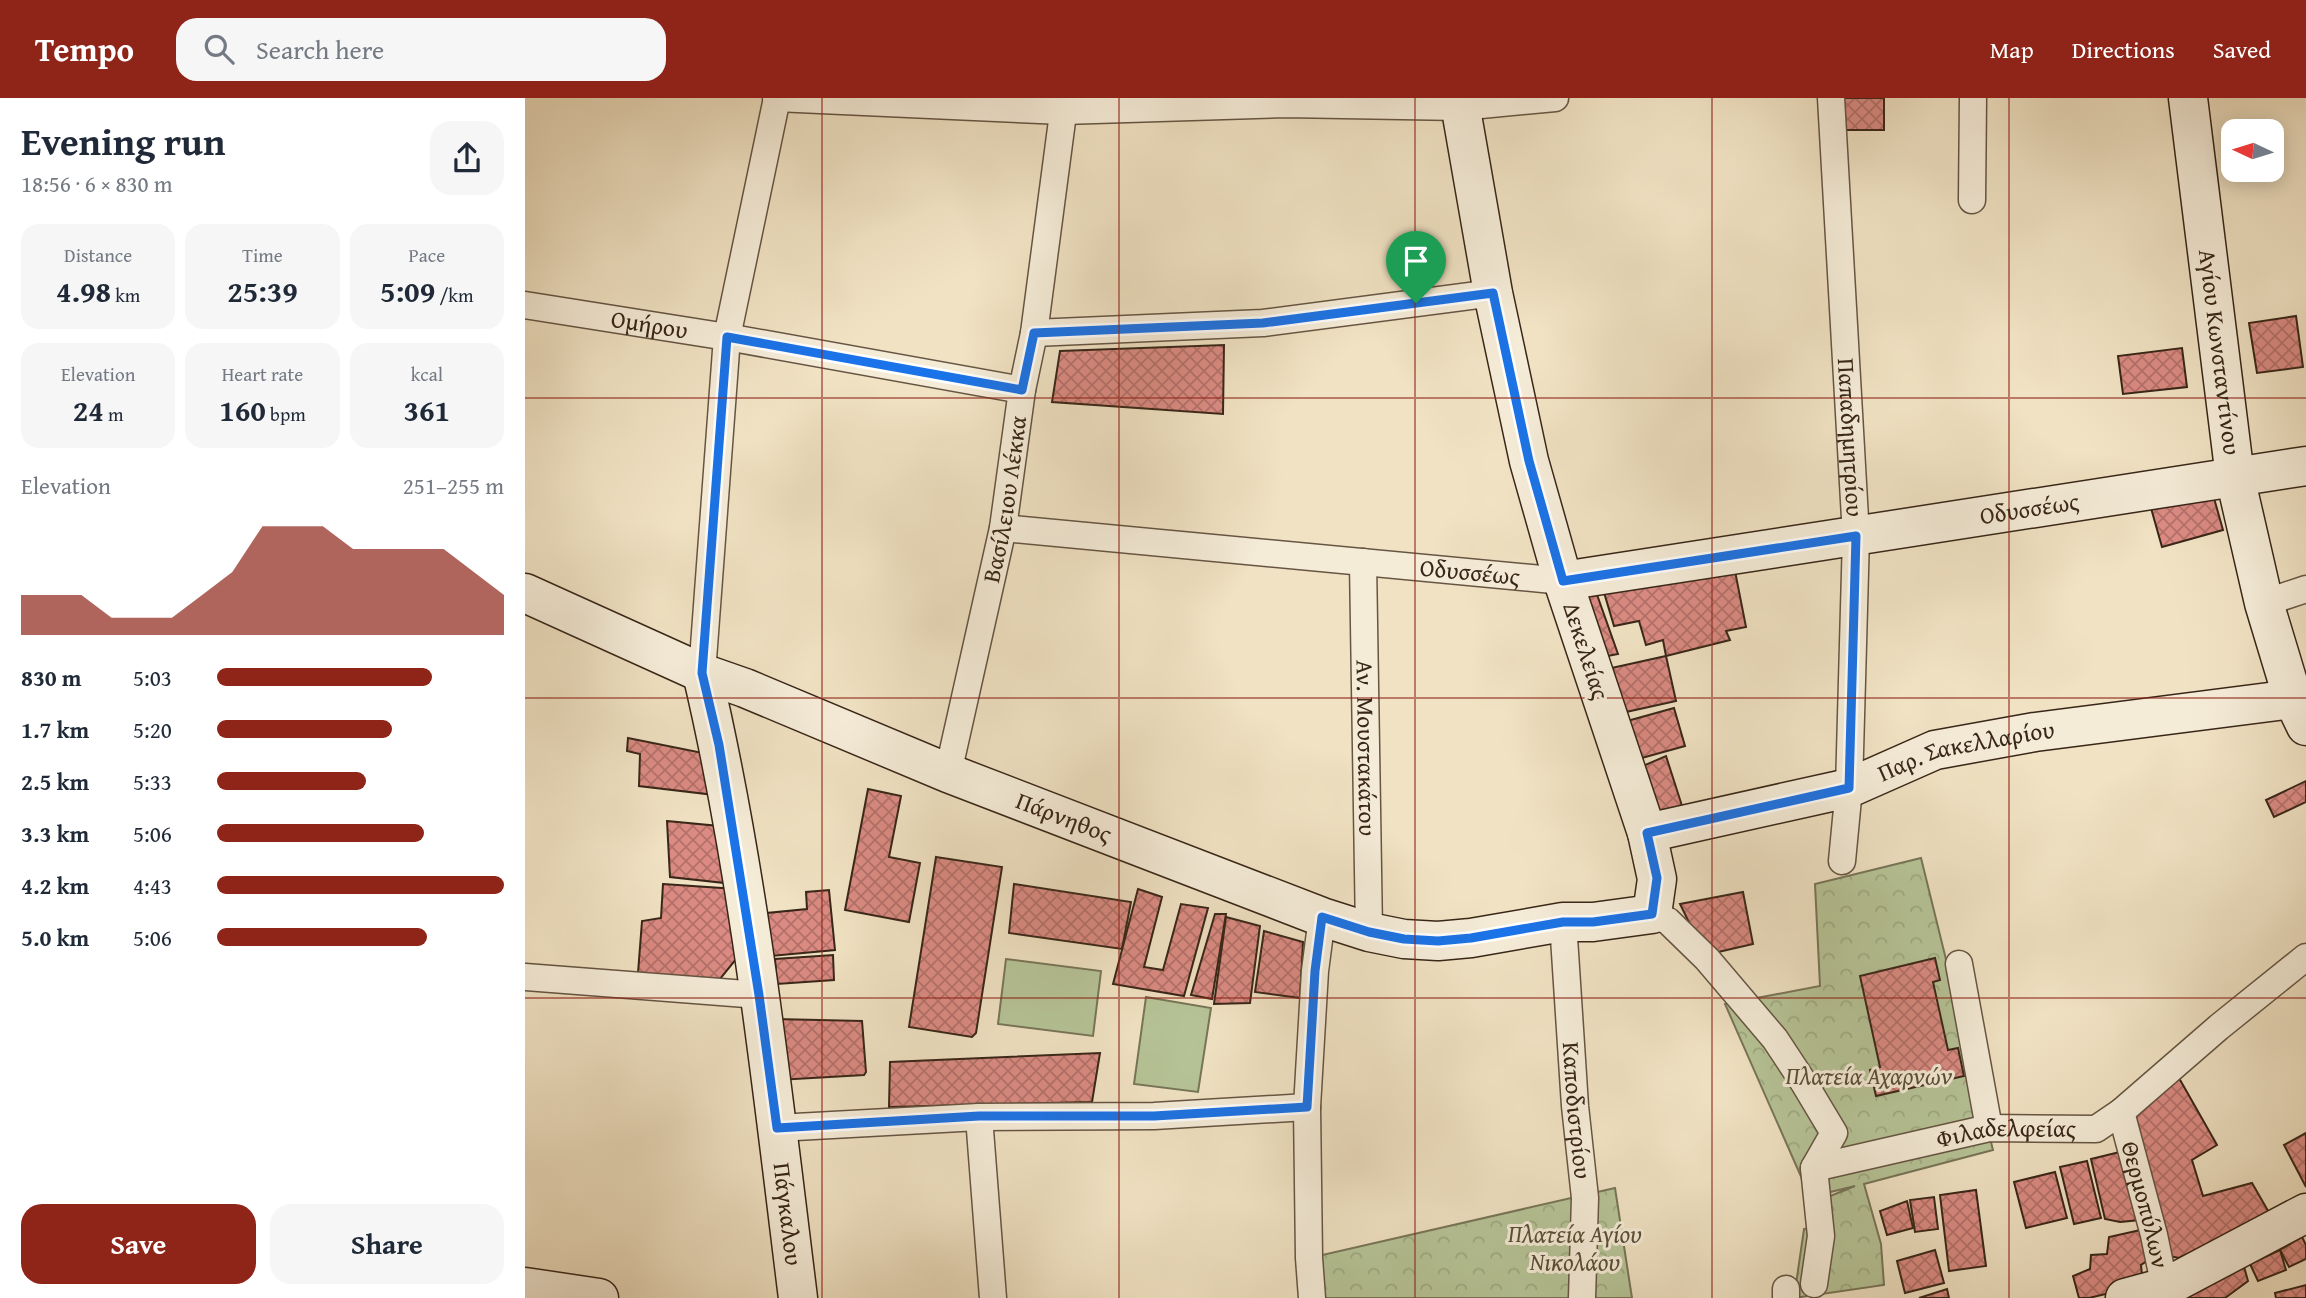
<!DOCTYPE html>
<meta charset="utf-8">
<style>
body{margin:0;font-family:"Gentium Book Plus",serif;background:#f6f6f7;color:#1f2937;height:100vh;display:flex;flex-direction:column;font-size:26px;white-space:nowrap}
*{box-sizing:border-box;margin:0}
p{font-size:23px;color:#747a83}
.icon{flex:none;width:38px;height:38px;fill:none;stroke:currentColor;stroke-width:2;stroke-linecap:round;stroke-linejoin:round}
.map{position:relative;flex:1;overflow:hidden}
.drawer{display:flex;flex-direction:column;background:#fff;width:525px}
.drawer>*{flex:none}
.needle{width:46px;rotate:274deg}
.controls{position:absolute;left:1696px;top:21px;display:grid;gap:14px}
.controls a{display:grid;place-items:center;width:63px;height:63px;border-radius:14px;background:#fff;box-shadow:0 4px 18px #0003;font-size:35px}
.pin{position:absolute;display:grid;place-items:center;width:60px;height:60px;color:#fff;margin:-72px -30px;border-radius:50% 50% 50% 0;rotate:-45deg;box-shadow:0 0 7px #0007}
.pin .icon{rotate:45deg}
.round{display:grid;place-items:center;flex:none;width:74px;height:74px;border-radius:21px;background:#f6f6f7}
.headline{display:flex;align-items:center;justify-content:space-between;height:119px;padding:0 21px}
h1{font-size:38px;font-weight:700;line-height:52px}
.stats{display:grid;grid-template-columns:repeat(3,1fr);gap:10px;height:119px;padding:7px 21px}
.stats div{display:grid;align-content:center;border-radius:18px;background:#f6f6f7;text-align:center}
.stats b{font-size:30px;font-weight:700}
.stats small{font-size:19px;font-weight:400}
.stats p{font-size:19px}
.chart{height:196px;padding:14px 21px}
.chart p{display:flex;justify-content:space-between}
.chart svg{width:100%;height:126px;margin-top:7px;fill:#8f2418;opacity:.7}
.primary-button{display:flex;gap:14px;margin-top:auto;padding:14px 21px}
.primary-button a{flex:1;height:80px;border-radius:21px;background:#8f2418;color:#fff;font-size:28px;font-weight:700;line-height:80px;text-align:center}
.primary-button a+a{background:#f6f6f7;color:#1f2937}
ul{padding:0 21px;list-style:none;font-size:23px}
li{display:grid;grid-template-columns:112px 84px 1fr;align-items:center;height:52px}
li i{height:18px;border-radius:9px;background:#8f2418}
header{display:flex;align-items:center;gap:42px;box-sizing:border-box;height:98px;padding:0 35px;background:#8f2418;color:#fff}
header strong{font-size:33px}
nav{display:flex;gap:38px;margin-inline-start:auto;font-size:24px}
.search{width:490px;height:63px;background:#f6f6f7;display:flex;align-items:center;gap:18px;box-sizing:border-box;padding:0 24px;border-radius:21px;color:#747a83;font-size:26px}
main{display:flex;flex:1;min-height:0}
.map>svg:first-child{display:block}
</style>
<header>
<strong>Tempo</strong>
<div class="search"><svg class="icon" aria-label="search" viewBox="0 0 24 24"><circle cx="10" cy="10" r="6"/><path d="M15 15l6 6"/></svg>Search here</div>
<nav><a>Map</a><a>Directions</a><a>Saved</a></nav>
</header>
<main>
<section class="drawer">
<div class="headline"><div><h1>Evening run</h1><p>18:56 · 6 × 830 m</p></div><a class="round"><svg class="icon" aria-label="share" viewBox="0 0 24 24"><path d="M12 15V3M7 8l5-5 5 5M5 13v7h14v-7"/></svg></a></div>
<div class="stats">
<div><p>Distance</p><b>4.98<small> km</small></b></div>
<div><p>Time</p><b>25:39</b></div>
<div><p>Pace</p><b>5:09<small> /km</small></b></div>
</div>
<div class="stats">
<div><p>Elevation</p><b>24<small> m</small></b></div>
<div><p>Heart rate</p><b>160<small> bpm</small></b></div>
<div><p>kcal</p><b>361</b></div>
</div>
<div class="chart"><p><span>Elevation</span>251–255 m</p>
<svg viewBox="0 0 160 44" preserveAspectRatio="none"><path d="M0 44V30L10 30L20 30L30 38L40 38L50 38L60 30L70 22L80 6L90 6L100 6L110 14L120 14L130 14L140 14L150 22L160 30V44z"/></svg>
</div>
<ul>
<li><b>830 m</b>5:03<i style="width:75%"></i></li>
<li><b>1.7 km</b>5:20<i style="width:61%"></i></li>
<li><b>2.5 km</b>5:33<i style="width:52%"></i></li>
<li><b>3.3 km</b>5:06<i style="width:72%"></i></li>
<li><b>4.2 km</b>4:43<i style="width:100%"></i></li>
<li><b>5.0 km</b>5:06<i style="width:73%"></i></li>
</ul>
<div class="primary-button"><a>Save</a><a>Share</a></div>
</section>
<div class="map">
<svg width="1781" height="1200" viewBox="0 0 1781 1200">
<defs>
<pattern id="park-crowns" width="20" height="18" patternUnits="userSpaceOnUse" patternTransform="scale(1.75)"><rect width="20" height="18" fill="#b6c497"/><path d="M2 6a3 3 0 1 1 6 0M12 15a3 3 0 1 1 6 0" fill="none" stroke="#9da881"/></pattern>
<pattern id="building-cross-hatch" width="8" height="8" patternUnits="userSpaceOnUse" patternTransform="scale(1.75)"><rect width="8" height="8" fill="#db8b83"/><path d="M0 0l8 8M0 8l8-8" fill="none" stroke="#b3716a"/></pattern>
</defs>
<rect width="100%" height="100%" fill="#f0e2c3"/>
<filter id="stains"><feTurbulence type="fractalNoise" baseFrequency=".00286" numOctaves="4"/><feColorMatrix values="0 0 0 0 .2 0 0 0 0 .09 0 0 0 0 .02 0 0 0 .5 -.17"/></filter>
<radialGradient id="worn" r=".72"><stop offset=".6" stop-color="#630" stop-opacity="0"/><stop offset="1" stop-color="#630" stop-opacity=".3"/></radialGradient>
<g fill="#b6c497" stroke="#777558" stroke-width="2">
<polygon points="481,861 576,873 568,938 473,926"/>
<polygon points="621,899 686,910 673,994 609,986"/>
</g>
<g fill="url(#park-crowns)" stroke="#777558" stroke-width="2">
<polygon points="1396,760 1468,1052 1339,1086 1356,1146 1359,1187 1269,1200 1279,1131 1295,1130 1293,1103 1330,1088 1285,1099 1200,906 1295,888 1290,786"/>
<polygon points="1090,1090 1107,1200 775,1200 784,1160"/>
</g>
<g fill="url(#building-cross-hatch)" stroke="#382618" stroke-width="2">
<rect x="1312" y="0" width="47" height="32"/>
<polygon points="1771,218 1778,269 1732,275 1724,225"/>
<polygon points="699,247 698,316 527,304 535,253"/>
<polygon points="1657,250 1662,289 1598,296 1593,258"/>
<polygon points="1687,393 1698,432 1637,449 1624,403"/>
<polygon points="1209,468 1221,529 1201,533 1205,542 1141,558 1138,542 1121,547 1114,523 1089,528 1078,491"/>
<polygon points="1070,491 1093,556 1067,561 1060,493"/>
<polygon points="1141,558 1151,603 1092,616 1082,571"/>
<polygon points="1149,610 1160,648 1106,663 1095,625"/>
<polygon points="103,640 183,656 190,697 114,688 115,656 102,653"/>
<polygon points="1141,658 1159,714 1130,724 1111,671"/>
<polygon points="1781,683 1781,704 1749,719 1741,702"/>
<polygon points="343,691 376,698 364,759 395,765 384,824 320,812"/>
<polygon points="142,723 194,728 200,785 145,779"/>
<polygon points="411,759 477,769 451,935 447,939 384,929"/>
<polygon points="138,786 211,791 212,860 195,881 113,875 117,823 136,820"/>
<polygon points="489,786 606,804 597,851 484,835"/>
<polygon points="613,791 637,799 619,869 638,872 656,806 683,810 659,898 588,886"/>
<polygon points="304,792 310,852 246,858 242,815 282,811 281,794"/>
<polygon points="1218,794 1228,846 1180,857 1155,806"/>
<polygon points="690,816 701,816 687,901 666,897"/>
<polygon points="701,819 735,828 725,905 689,906"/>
<polygon points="739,833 778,844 775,900 730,894"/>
<polygon points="308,857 309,882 252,886 250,861"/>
<polygon points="1410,860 1415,882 1408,884 1423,952 1433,950 1439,978 1351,998 1345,972 1355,969 1335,878"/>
<polygon points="250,921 337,923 341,974 339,977 253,982"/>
<polygon points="575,955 567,1004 364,1009 365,964"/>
<polygon points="1654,980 1692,1047 1667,1062 1678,1098 1727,1085 1746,1118 1654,1160 1639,1157 1604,1020"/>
<polygon points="1781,1035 1781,1089 1759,1047"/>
<polygon points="1599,1053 1615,1122 1595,1124 1580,1121 1566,1061"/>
<polygon points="1562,1063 1576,1120 1549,1126 1535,1069"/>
<polygon points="1530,1074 1542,1120 1501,1130 1489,1084"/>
<polygon points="1451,1092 1461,1168 1424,1173 1415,1097"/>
<polygon points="1409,1099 1413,1131 1390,1134 1385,1102"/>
<polygon points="1382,1103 1388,1130 1362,1137 1355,1113"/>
<polygon points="1620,1131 1626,1160 1616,1167 1618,1187 1564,1200 1554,1200 1548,1178 1565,1171 1566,1157 1582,1156 1584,1139"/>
<polygon points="1777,1139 1781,1147 1781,1161 1764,1169 1755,1152"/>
<polygon points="1410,1152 1419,1185 1380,1195 1372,1163"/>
<polygon points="1755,1152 1761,1172 1733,1183 1725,1166"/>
<polygon points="1718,1165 1723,1183 1700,1200 1650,1200"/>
<polygon points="1781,1187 1781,1200 1751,1200 1750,1195"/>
<polygon points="1422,1191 1424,1200 1394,1200"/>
</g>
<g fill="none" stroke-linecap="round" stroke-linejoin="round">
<defs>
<g id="street">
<polyline points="251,0 538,13 760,6 935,9 1030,0"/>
<path id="s1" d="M1306 0 1331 438 1324 690 1317 763"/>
<polyline points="1447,102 1448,0"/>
<path id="s2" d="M0 207 202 239 497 292"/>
<polyline points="509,235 738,225 968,195"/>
<path id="s3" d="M478 430 1038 483"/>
<path id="s4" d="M838 464 844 834"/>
<polyline points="1739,505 1781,491"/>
<polyline points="177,575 202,239 252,0"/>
<path id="s5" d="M423 675 478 430 497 292 509 235 540 0"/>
<polyline points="1127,816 1143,823 1182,861 1250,941 1279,985 1309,1035 1289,1070 1296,1138 1289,1186"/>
<path id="s6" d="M1038 824 1050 1008 1060 1100 1057 1200"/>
<polyline points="1434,866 1464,1030"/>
<polyline points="0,879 234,897"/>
<path id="s7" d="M1596 1014 1629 1137 1642 1200"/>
<polyline points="454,1019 468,1200"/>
<polyline points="252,1030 454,1019 629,1018 782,1009"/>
<path id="s8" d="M1289 1070 1464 1030 1571 1031 1596 1014 1694 929 1781 859"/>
<polyline points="1261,1191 1261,1200"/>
<polyline points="787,1200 784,1160 782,1009 790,873 797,819"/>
</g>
<g id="secondary">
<path id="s9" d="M1663 0 1710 379 1739 505 1768 601 1781 628"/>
<path id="s10" d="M1038 483 1781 368"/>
<path id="s11" d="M0 495 177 575 220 590 423 675 797 819 844 834 879 841 913 843 946 840 1038 824H1068L1127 816 1132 781 1122 735 1038 483 1004 363 968 195 934 0"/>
<path id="s12" d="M177 575C225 779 247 992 273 1200"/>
<path id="s13" d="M1122 735 1324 690 1410 652 1510 634 1768 601"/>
<polyline points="0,1189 74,1200"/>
<polyline points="1600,1200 1641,1189 1781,1115"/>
</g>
</defs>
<use href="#street" stroke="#665543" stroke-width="29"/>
<use href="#secondary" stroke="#382618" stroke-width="41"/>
<use href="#street" stroke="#f5ecd8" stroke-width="26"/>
<use href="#secondary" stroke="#f5ecd8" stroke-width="38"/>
</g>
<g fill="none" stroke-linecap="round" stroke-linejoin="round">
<defs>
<polygon id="route" points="968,195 1004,363 1038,483 1331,438 1324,690 1122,735 1132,780 1127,816 1068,824 1038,824 946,840 913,843 879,841 844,834 797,819 790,873 782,1009 629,1018 454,1018 252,1030 234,897 194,647 177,575 202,239 497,292 509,235 738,225"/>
</defs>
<use href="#route" stroke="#fff" stroke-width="14"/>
<use href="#route" stroke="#1a73e8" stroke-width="9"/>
</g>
<path fill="none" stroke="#8f2418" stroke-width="2" stroke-opacity="0.55" d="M297 0V1200M594 0V1200M890 0V1200M1187 0V1200M1484 0V1200M0 300H1781M0 600H1781M0 900H1781"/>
<g text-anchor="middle" stroke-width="6" stroke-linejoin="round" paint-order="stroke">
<g font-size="24" fill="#382618" stroke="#f5ecd8">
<text dy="8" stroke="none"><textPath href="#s2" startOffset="126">Ομήρου</textPath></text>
<text dy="8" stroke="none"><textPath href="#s9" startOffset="256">Αγίου Κωνσταντίνου</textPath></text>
<text dy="8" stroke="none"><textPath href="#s1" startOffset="340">Παπαδημητρίου</textPath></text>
<text dy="8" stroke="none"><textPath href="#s5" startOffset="280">Βασίλειου Λέκκα</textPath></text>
<text dy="8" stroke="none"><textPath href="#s10" startOffset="472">Οδυσσέως</textPath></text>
<text dy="8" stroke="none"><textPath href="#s3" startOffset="469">Οδυσσέως</textPath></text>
<text transform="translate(1061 553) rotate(72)" y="8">Δεκελείας</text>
<text dy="8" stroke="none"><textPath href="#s4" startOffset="186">Αν. Μουστακάτου</textPath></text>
<text dy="8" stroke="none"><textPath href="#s13" startOffset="331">Παρ. Σακελλαρίου</textPath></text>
<text dy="8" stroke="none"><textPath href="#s11" startOffset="584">Πάρνηθος</textPath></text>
<text dy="8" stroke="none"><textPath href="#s6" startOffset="189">Καποδιστρίου</textPath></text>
<text dy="8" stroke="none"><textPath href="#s8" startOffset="196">Φιλαδελφείας</textPath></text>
<text dy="8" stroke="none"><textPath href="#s7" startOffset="96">Θερμοπύλων</textPath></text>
<text dy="8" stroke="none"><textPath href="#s12" startOffset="548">Πάγκαλου</textPath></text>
</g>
<g font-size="24" font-style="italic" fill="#584e38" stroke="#f5ecd8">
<text x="1344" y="986">Πλατεία Αχαρνών</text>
<text x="1050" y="1144">Πλατεία Αγίου<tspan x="1050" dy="28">Νικολάου</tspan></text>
</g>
</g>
<rect width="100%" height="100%" filter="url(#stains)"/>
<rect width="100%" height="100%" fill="url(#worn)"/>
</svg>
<div class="controls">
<a><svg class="needle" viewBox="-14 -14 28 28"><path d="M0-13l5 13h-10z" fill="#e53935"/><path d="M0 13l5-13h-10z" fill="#747a83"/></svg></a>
</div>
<div class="pin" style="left:891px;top:205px;background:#1e9e55"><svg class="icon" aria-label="arrive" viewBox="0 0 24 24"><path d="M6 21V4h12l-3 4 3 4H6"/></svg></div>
</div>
</main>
